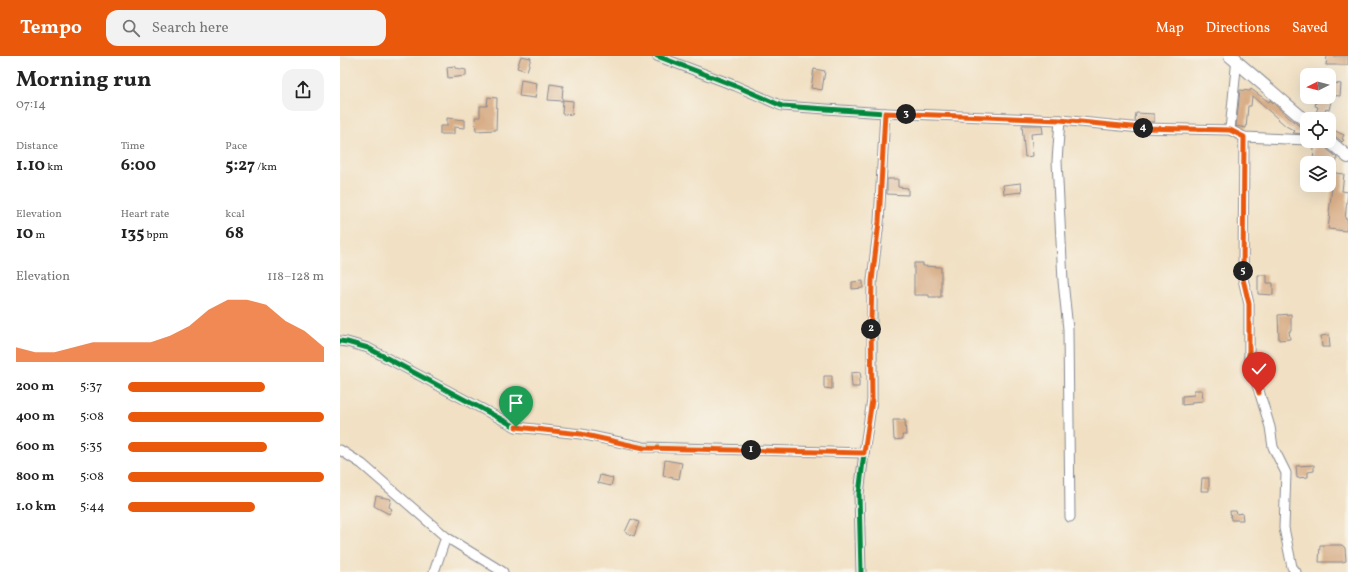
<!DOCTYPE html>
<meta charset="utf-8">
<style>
body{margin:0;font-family:Vollkorn,serif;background:#f2f2f2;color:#222;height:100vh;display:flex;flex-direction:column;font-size:15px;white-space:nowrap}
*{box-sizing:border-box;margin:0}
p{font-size:13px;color:#767676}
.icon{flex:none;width:22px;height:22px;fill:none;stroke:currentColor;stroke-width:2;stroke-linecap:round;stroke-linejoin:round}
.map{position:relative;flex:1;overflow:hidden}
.panel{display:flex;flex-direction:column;background:#fff;width:340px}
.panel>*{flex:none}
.needle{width:26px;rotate:264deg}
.fabs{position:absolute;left:960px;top:12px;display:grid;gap:8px}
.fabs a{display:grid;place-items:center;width:36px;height:36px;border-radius:8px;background:#fff;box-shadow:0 4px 16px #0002;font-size:20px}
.pin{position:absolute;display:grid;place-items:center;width:34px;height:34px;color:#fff;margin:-41px -17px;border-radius:50% 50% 50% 0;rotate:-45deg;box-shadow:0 0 4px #0007}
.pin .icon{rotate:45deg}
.km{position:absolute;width:20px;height:20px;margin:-10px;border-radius:50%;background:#222;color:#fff;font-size:11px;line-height:20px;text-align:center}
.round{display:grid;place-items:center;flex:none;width:42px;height:42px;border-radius:12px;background:#f2f2f2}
.summary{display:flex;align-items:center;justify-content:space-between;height:68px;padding:0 16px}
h1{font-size:22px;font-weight:700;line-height:30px}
.stats{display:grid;grid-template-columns:repeat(3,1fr);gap:6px;height:68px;padding:4px 16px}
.stats div{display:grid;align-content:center}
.stats b{font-size:17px;font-weight:700}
.stats small{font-size:11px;font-weight:400}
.stats p{font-size:11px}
.chart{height:112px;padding:8px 16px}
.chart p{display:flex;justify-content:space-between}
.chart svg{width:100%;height:72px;margin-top:4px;fill:#ea580c;opacity:.7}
ul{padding:0 16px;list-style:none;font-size:13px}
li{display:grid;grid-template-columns:64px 48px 1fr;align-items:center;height:30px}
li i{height:10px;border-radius:5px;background:#ea580c}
header{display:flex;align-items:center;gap:24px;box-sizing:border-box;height:56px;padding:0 20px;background:#ea580c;color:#fff}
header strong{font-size:19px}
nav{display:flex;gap:22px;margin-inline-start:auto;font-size:14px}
.search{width:280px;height:36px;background:#f2f2f2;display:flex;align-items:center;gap:10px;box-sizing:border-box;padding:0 14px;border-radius:12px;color:#767676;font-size:15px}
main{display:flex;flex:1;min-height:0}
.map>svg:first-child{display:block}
</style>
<header>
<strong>Tempo</strong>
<div class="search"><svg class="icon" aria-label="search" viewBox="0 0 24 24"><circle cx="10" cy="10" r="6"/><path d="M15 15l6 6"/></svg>Search here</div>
<nav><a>Map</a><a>Directions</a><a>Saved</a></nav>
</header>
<main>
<section class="panel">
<div class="summary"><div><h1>Morning run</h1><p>07:14</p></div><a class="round"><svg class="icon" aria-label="share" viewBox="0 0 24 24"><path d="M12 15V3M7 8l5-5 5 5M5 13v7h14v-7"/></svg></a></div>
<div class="stats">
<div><p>Distance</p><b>1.10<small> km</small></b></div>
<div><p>Time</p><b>6:00</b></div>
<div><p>Pace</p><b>5:27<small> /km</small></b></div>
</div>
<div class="stats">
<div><p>Elevation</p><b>10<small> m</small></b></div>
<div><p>Heart rate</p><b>135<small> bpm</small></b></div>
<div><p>kcal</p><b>68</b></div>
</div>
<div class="chart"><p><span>Elevation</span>118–128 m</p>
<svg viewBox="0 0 160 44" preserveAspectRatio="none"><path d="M0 44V35L10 38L20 38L30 35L40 32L50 32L60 32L70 32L80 28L90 22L100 12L110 6L120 6L130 9L140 19L150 25L160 35V44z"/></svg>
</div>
<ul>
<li><b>200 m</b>5:37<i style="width:70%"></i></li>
<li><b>400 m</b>5:08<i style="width:100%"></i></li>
<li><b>600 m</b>5:35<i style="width:71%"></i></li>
<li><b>800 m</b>5:08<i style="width:100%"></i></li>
<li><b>1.0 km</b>5:44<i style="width:65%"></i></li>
</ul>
</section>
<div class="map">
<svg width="1008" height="516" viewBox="0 0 1008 516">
<rect width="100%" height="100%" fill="#f7f3e8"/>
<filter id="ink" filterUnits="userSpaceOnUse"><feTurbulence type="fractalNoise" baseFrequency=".025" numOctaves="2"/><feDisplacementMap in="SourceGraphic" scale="8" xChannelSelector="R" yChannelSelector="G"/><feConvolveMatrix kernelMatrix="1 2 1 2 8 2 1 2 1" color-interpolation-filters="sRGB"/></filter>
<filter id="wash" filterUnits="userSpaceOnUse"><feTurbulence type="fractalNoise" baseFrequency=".012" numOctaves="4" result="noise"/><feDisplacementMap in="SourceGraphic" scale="16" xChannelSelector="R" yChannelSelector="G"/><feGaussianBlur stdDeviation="0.9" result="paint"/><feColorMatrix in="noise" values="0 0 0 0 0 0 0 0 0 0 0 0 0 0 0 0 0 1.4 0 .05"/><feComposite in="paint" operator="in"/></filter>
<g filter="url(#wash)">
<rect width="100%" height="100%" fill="#f1e0c3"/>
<g id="blocks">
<g fill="#d8ae88">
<polygon points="181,0 191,2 187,15 177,12"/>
<polygon points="987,0 1008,0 1008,9 986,9"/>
<polygon points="115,10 115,12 126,14 126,20 108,22 107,11"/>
<polygon points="474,13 485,15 482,34 471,32"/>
<polygon points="181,24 197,27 195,42 179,40"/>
<polygon points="991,27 1001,28 1000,40 990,39"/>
<polygon points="210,28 223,30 222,45 208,44"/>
<polygon points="911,33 929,46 930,44 948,61 962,72 967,73 967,78 953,77 955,75 946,70 912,40 911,50 908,50 906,72 896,70 900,34 910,35"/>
<polygon points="148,41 157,42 156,74 136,75 135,61 140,61 140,50 147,50"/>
<polygon points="977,41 992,41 989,54 986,53 982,63 974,63 978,51 975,50"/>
<polygon points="223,44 233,45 232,59 222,58"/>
<polygon points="796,57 814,58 814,66 795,65"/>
<polygon points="107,62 125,64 125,72 114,71 114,78 100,78 100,70 107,70"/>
<polygon points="682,69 702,69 703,77 691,78 693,100 685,101"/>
<polygon points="989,72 1004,79 1002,83 1004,84 1002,86 994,79 989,78"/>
<polygon points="974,91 986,92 997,102 995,117 1004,118 1002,135 1008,136 1005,163 1008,163 1006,175 988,173 990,157 989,157 992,131 989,131 989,107 973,107"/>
<polygon points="547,123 558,123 558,131 568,132 568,139 547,138"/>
<polygon points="681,127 682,136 664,138 663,129"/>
<polygon points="574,207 583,207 583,210 601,211 601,241 589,241 589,239 574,239"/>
<polygon points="918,219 927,219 927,227 933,227 933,239 918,238"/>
<polygon points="523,225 523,232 512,233 512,226"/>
<polygon points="951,258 951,275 949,275 950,283 939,284 938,259"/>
<polygon points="989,279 990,291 982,291 981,280"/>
<polygon points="520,316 521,322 519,323 519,331 512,331 511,317"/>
<polygon points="484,320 492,320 492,333 484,332"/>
<polygon points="854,334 862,334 863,345 852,346 852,348 842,349 842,340 854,339"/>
<polygon points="553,364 565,364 566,379 562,379 563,383 554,384"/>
<polygon points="325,404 342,407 339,423 323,420"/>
<polygon points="974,409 974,415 968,416 968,421 957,422 956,410"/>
<polygon points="260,419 273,422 271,430 258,427"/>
<polygon points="862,422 869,422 869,435 861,435"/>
<polygon points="36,440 51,443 49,451 52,453 49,458 34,450"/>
<polygon points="890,455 896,455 897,458 902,457 903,464 891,464"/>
<polygon points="291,463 299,466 294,480 285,476"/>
<polygon points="980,489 1002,489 1005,492 1006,505 1002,506 979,506"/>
</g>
</g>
</g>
<g filter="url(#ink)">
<use href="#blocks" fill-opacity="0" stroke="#868890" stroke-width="1"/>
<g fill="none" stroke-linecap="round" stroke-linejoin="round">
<defs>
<g id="minor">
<polyline points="317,0 396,30 442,50 545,57 539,166 532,225 532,344 524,397 519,438 521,516"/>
<polyline points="545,57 720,64 801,72 890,74 904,81 967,84"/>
<polyline points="720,64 717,105 723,225 728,273 730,461"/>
<polyline points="890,74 897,2"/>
<polyline points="904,81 903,223 909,248 909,302 930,371 933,391 946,417 944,472 952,511 956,516"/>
<polyline points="0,285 7,286 28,292 176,371 241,378 303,391 524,397"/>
<polyline points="0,394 22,408 106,481 94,516"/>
<polyline points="106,481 163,516"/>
</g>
<g id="major">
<polyline points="890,0 967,66"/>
<polyline points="989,85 1008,101"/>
</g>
</defs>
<use href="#minor" stroke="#868890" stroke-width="11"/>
<use href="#major" stroke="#868890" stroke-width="14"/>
<use href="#minor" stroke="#fff" stroke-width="9"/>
<use href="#major" stroke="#fff" stroke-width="12"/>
<defs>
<g id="cycleway">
<polyline points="317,0 396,30 442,50 545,57 539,166 532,225 532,344 524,397 519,438 521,516"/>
<polyline points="0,285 7,286 28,292 176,371 241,378 303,391 524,397"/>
</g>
</defs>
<use href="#cycleway" stroke="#f7f3e8" stroke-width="8"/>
<use href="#cycleway" stroke="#00873e" stroke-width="5"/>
</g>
</g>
<g fill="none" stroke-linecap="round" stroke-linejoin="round" filter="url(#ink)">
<defs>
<polyline id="route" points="176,371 241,378 304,392 524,397 532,344 531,264 532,225 539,166 545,57 720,64 802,72 890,74 904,81 903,223 909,248 909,302 919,337"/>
</defs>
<use href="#route" stroke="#fff" stroke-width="8"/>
<use href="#route" stroke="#ea580c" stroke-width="5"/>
</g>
</svg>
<div class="fabs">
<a><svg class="needle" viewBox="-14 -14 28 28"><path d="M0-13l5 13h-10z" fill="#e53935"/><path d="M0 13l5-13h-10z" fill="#767676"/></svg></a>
<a><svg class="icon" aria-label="locate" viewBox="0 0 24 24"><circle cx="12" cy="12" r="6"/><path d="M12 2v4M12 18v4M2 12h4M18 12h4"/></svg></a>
<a><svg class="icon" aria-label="layers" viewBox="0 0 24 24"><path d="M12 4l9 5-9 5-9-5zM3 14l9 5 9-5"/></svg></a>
</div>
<div class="pin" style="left:176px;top:371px;background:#1e9e55"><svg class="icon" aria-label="arrive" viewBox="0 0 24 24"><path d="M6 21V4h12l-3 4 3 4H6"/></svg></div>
<div class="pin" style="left:919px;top:337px;background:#d93025"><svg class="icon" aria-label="check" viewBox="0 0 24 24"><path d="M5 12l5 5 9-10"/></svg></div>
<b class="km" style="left:411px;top:394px">1</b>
<b class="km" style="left:531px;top:273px">2</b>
<b class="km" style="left:566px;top:58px">3</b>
<b class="km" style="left:803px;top:72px">4</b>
<b class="km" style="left:903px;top:215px">5</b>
</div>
</main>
